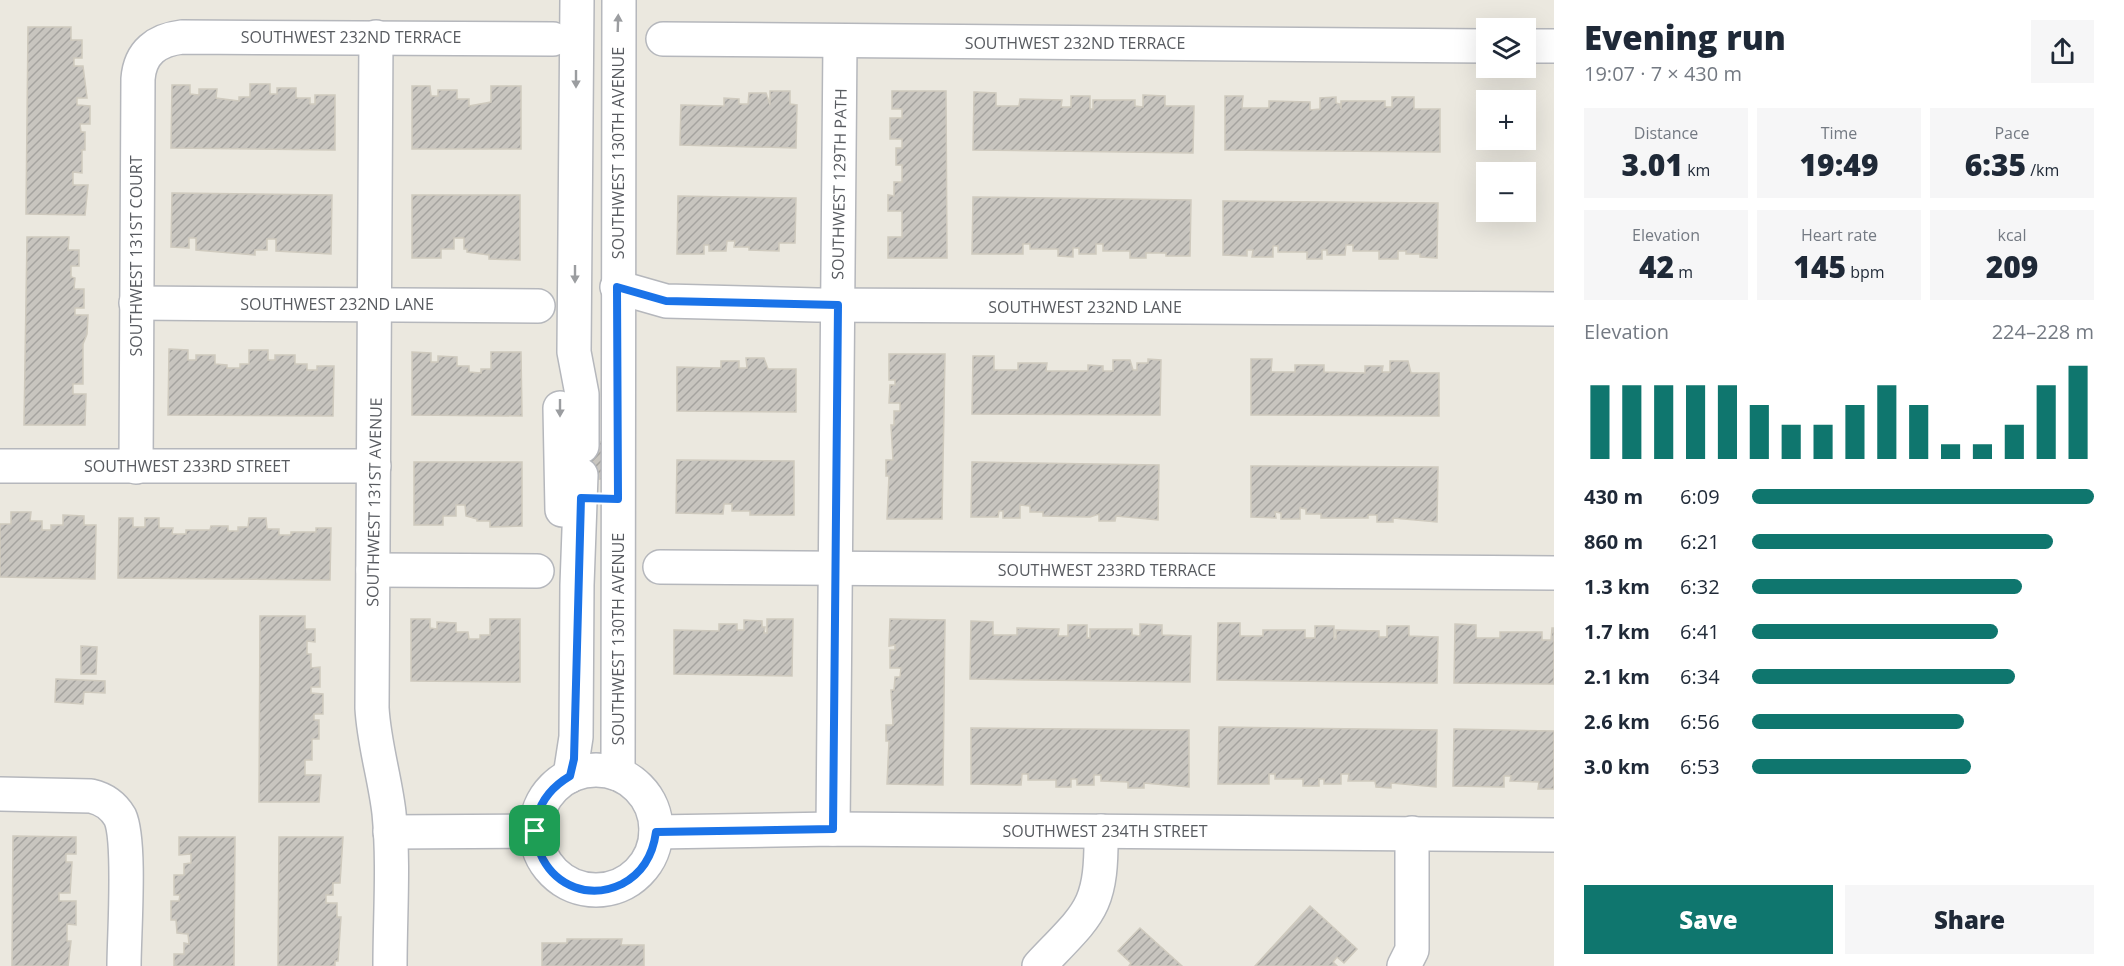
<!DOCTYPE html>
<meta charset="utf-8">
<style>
body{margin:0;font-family:"Open Sans",sans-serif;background:#f6f6f7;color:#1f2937;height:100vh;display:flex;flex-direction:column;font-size:22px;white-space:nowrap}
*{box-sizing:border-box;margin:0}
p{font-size:20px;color:#747a83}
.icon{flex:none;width:33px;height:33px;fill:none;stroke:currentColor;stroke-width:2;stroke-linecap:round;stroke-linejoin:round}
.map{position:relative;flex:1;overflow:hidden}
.sheet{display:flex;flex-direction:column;background:#fff;width:570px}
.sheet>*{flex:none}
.fabs{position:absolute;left:1476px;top:18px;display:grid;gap:12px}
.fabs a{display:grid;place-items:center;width:60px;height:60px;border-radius:0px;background:#fff;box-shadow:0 6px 24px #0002;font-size:30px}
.pin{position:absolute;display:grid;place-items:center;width:51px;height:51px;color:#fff;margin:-26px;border-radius:12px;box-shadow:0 3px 9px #0006}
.round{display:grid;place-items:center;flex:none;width:63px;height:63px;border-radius:0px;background:#f6f6f7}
.summary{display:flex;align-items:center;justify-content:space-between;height:102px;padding:0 30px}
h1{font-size:33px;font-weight:800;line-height:45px}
.stats{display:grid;grid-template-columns:repeat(3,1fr);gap:9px;height:102px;padding:6px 30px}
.stats div{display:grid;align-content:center;border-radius:0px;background:#f6f6f7;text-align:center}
.stats b{font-size:30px;font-weight:800}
.stats small{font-size:16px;font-weight:400}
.stats p{font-size:16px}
.chart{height:168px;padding:12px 30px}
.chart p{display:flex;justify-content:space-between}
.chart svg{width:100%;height:108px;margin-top:6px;stroke:#0f766e;stroke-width:6}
.button{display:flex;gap:12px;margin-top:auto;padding:12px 30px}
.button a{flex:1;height:69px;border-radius:0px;background:#0f766e;color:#fff;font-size:24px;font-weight:800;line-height:69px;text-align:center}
.button a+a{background:#f6f6f7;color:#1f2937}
ul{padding:0 30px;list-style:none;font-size:20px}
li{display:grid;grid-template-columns:96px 72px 1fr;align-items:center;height:45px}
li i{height:15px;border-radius:8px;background:#0f766e}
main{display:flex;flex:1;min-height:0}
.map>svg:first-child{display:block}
</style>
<main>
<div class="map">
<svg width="1554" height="966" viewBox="0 0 1554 966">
<defs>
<pattern id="building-hatch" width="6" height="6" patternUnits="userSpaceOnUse" patternTransform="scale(1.5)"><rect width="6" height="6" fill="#c8c5bf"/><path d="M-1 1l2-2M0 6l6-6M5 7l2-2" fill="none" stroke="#a5a39f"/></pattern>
</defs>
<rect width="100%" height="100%" fill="#ebe8df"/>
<g fill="url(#building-hatch)" stroke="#cfcabe" stroke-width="1.5">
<polygon points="28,27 71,27 71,40 82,40 82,58 74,58 74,66 83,66 87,98 77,98 77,105 90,106 90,124 80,124 81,132 85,132 85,150 82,150 82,173 73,172 73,185 88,185 85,215 26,214"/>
<polygon points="250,84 270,84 270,94 277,94 277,88 296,88 296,98 310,98 310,104 315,104 315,95 335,95 335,150 171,148 172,85 190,85 190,94 199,95 199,89 217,89 216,98 239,101 239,97 250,97"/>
<polygon points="412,86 430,86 431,96 438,96 438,90 457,90 457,99 469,99 469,106 491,102 491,86 521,86 521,149 412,149"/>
<polygon points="770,91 790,91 790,104 797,105 796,148 680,145 681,105 724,106 724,98 739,99 739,104 748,104 749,93 766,93 770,105"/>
<polygon points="892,91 946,91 947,258 888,258 888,237 902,237 902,211 888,211 888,195 894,196 894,182 902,182 902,165 896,165 896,148 902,148 902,139 890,139 890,118 902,118 902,109 892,109"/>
<polygon points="974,92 996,93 996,106 1019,106 1020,99 1062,100 1061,107 1071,107 1071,96 1090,96 1090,109 1093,109 1093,100 1135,100 1135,106 1143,107 1143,95 1165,96 1165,106 1194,106 1193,153 973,150"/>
<polygon points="1225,96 1243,96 1242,108 1269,108 1269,101 1310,102 1310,110 1320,109 1320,98 1336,97 1336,103 1340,104 1341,109 1341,101 1385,101 1385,107 1392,107 1392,97 1414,97 1414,109 1440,109 1440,152 1225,150"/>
<polygon points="172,193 332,195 331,254 276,251 276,239 267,239 267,250 255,250 255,255 196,250 196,238 189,238 189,248 171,247"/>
<polygon points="412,195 520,195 520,260 489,259 489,255 467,252 467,249 464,249 464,238 454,238 454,249 441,249 441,258 412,258"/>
<polygon points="678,196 796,198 795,243 779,243 779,251 749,250 749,247 734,247 735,241 727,241 726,251 709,251 709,245 704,245 704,254 677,254"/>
<polygon points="973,197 1191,200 1190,256 1166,256 1166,253 1146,253 1146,258 1130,258 1130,251 1103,251 1103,244 1096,244 1096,254 1079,254 1079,248 1073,248 1073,257 1058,256 1058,249 1030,249 1030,244 1023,244 1023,254 972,254"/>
<polygon points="1223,201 1438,203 1437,258 1420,257 1420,254 1406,254 1406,251 1398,251 1398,259 1379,259 1379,251 1353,251 1353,245 1346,245 1345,255 1327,255 1327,250 1322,250 1322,259 1307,259 1307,252 1278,252 1278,246 1273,246 1273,257 1252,257 1253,250 1247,250 1247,256 1223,255"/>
<polygon points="27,237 69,237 68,250 79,250 79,266 71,266 71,277 75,278 74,289 84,289 84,308 75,308 75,315 88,315 87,334 83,344 83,384 73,384 73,394 86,394 85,425 24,425"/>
<polygon points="169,349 188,350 188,360 196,360 196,355 215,355 215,364 227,365 227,368 240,368 240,364 249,364 249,350 268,350 268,360 275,360 275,355 295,355 295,364 307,364 307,370 317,370 317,366 334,366 333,416 168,415"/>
<polygon points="412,352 431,353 431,362 438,362 438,356 457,357 457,366 469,366 469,372 481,373 481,369 491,369 491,352 521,352 522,416 412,415"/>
<polygon points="889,354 945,354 942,519 887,519 889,476 886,476 886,460 893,460 891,425 894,425 894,411 900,411 900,403 889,403 890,385 895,385 895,380 889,380"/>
<polygon points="973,356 994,356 994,370 1018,370 1018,363 1047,363 1046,371 1088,371 1088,365 1103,366 1103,371 1113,371 1113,360 1130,360 1133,370 1137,370 1137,363 1148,363 1148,359 1161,360 1160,415 972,414"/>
<polygon points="746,358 764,358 768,369 796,369 796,412 677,411 677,367 721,368 721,361 739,361 739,368 747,368"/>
<polygon points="1251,359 1272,359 1271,372 1295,372 1295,365 1324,365 1324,372 1365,373 1365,366 1383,366 1382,372 1390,372 1390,361 1408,361 1411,373 1439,373 1439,416 1251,415"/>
<polygon points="590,442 606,442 605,480 569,475"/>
<polygon points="677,460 794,461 794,515 750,515 750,511 732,511 732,504 724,504 723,514 676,513"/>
<polygon points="414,462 522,462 522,526 490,527 490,521 477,521 477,519 466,516 465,505 456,505 456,516 443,516 443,525 414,525"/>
<polygon points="972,462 1159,465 1158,520 1116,516 1115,521 1099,521 1099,514 1090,517 1043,516 1043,512 1030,512 1030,506 1020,505 1020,518 1003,518 1003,511 999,511 998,517 971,517"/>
<polygon points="1251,466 1438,467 1437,522 1393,518 1393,522 1377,522 1377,515 1368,515 1368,518 1321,518 1321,514 1306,514 1306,509 1300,508 1300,519 1281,519 1281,513 1275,512 1276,518 1251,517"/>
<polygon points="11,512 31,512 30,521 42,521 42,530 51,530 51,525 63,525 63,515 84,516 84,525 96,525 95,579 0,577 0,524 11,524"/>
<polygon points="119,518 133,518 133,527 145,527 145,518 159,518 159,528 173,528 172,534 186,534 186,530 210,530 211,526 228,526 228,531 238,531 238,527 248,527 249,518 266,518 267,529 279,529 279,535 291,535 291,532 316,532 316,528 331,528 330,580 118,578"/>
<polygon points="260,616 305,616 305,629 315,629 315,642 307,641 307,654 311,654 311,668 320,667 320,687 311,687 311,693 323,694 323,714 314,714 314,720 319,720 319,739 312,739 312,760 305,760 305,775 321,775 319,802 259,802"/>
<polygon points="411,619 430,619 430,628 437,629 437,622 456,623 456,632 468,632 469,639 480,639 480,635 490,635 490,619 520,619 520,682 411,681"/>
<polygon points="767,619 793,619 792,676 674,674 674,630 719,631 719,624 737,624 737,630 744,630 744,620 762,621 762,627 765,627 764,633 767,633"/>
<polygon points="890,619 945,620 943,785 887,784 889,741 886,741 886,725 893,725 891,690 894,690 895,677 900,677 901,668 890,668 890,650 895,650 895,645 889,646"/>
<polygon points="971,621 993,622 993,635 1017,635 1017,628 1059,629 1058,636 1068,636 1068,625 1087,625 1087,638 1090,638 1090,629 1132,629 1132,635 1140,636 1140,624 1162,625 1162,635 1191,636 1190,682 970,679"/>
<polygon points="1218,623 1240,623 1240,636 1263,636 1263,630 1305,630 1305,638 1315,638 1315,626 1334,626 1334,639 1336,639 1336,630 1379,631 1379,637 1387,637 1387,626 1409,626 1409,636 1438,637 1437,683 1217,680"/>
<polygon points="1455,624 1476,625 1476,638 1500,638 1500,632 1542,632 1542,640 1551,640 1552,628 1554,628 1554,684 1454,683"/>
<polygon points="81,646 97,647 96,674 81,674"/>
<polygon points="56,679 105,681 105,693 84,692 83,704 55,702"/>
<polygon points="1219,727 1437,730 1436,787 1391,783 1391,788 1376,787 1375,781 1348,781 1349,774 1341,774 1341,784 1324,784 1324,779 1319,779 1319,786 1303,786 1303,779 1275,779 1275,774 1269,774 1269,784 1218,784"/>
<polygon points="971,728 1189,730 1189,787 1144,783 1144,788 1128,788 1128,782 1101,781 1101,775 1094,775 1094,785 1077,785 1077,779 1071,779 1071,787 1056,787 1056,780 1028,780 1028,774 1022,774 1021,785 971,784"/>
<polygon points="1454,729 1554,731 1554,789 1538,789 1539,782 1510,781 1511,776 1504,776 1504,787 1453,786"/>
<polygon points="13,836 76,837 76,854 66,854 66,862 72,862 70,893 59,893 59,901 76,901 76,925 67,924 67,941 71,941 68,966 12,966"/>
<polygon points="179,837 235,837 234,966 174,966 174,954 184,954 184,943 189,944 188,934 177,933 176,920 171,920 171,901 179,901 180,895 174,895 174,875 184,875 184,864 191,863 191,854 179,855"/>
<polygon points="279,837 343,837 340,883 333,883 333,895 326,895 326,903 337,903 337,917 341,917 338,961 335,961 335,966 278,966"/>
<polygon points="1310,906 1357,949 1344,963 1337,957 1333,962 1337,966 1255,966"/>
<polygon points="1140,928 1182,966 1129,966 1131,963 1118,951"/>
<polygon points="567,939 622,939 621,945 644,945 644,966 542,966 542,943 567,943"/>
</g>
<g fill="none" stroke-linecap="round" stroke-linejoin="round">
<defs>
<g id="minor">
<polyline points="577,0 574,352 582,394 582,446"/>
<path d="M376 37 372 708C374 744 385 778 389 813 394 864 390 915 390 966"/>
<polyline points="663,39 1486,46"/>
<polyline points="1526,46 1554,46"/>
<polyline points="617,287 666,301 817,305 1554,309"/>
<polyline points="136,303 538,306"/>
<polyline points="560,408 562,510"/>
<polyline points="0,466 374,466"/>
<path d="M136 467 138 79C140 52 157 40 182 37L553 39"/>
<polyline points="660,567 1554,573"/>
<polyline points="373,570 537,571"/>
<circle cx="596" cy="830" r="60"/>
<polyline points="618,774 619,0"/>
<polyline points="570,776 576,737 577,585 581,475"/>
<path d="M0 794 91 796C104 799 113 805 120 817 131 841 124 935 124 966"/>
<polyline points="833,829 840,42"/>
<polyline points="390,832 535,831"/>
<polyline points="656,832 833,829 1554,835"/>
<path d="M1039 966C1090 912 1102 909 1101 831"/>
<polyline points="1404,966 1412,950 1412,833"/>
</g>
</defs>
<use href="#minor" stroke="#b5b7bc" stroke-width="36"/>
<use href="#minor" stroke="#fff" stroke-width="33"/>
</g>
<defs><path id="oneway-solid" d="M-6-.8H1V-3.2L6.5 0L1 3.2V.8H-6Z" transform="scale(1.5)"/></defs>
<g fill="#9b9da0">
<use href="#oneway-solid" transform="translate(618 23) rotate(-88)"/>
<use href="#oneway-solid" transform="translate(576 79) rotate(90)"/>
<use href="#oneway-solid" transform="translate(575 274) rotate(90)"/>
<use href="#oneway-solid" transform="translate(560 408) rotate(90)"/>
</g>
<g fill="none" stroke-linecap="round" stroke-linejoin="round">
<defs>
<path id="route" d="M617 287 666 301 838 305 833 829 656 832C653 854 643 873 622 884 554 917 496 820 570 776L574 759 581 498 618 499Z"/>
</defs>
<use href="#route" stroke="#fff" stroke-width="12"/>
<use href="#route" stroke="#1a73e8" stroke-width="8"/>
</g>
<g text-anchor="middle" stroke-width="4.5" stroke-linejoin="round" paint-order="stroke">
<g font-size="16" fill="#585b60" stroke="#fff">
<text x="351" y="43">SOUTHWEST 232ND TERRACE</text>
<text x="1075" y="49">SOUTHWEST 232ND TERRACE</text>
<text transform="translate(618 153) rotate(-90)" y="6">SOUTHWEST 130TH AVENUE</text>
<text transform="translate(839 184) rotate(-89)" y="6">SOUTHWEST 129TH PATH</text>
<text transform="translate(136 256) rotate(-90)" y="6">SOUTHWEST 131ST COURT</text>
<text x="337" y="310">SOUTHWEST 232ND LANE</text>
<text x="1085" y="313">SOUTHWEST 232ND LANE</text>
<text x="187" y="472">SOUTHWEST 233RD STREET</text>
<text transform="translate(374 502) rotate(-89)" y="6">SOUTHWEST 131ST AVENUE</text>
<text x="1107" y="576">SOUTHWEST 233RD TERRACE</text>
<text transform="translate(618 639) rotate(-90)" y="6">SOUTHWEST 130TH AVENUE</text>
<text x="1105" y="837">SOUTHWEST 234TH STREET</text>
</g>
</g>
</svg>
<div class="fabs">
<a><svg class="icon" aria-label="layers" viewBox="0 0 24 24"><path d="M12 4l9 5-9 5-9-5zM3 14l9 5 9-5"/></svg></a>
<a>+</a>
<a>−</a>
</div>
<div class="pin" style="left:535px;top:831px;background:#1e9e55"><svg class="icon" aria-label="arrive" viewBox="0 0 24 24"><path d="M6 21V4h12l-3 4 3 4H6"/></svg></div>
</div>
<section class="sheet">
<div class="summary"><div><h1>Evening run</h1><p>19:07 · 7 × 430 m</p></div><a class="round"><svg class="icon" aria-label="share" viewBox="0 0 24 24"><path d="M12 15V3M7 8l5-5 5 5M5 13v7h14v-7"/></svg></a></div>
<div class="stats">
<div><p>Distance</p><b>3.01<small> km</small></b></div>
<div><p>Time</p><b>19:49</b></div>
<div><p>Pace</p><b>6:35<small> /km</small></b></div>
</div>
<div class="stats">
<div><p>Elevation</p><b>42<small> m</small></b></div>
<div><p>Heart rate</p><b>145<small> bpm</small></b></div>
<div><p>kcal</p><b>209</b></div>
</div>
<div class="chart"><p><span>Elevation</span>224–228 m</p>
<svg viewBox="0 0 160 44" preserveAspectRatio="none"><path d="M5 44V14M15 44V14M25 44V14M35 44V14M45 44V14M55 44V22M65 44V30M75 44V30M85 44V22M95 44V14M105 44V22M115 44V38M125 44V38M135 44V30M145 44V14M155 44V6"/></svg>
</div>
<ul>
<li><b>430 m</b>6:09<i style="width:100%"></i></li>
<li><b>860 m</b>6:21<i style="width:88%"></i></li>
<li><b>1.3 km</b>6:32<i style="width:79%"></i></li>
<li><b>1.7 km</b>6:41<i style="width:72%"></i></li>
<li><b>2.1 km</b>6:34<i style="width:77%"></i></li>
<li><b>2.6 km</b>6:56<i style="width:62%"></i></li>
<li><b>3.0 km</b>6:53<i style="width:64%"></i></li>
</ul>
<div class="button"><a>Save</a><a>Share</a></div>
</section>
</main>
